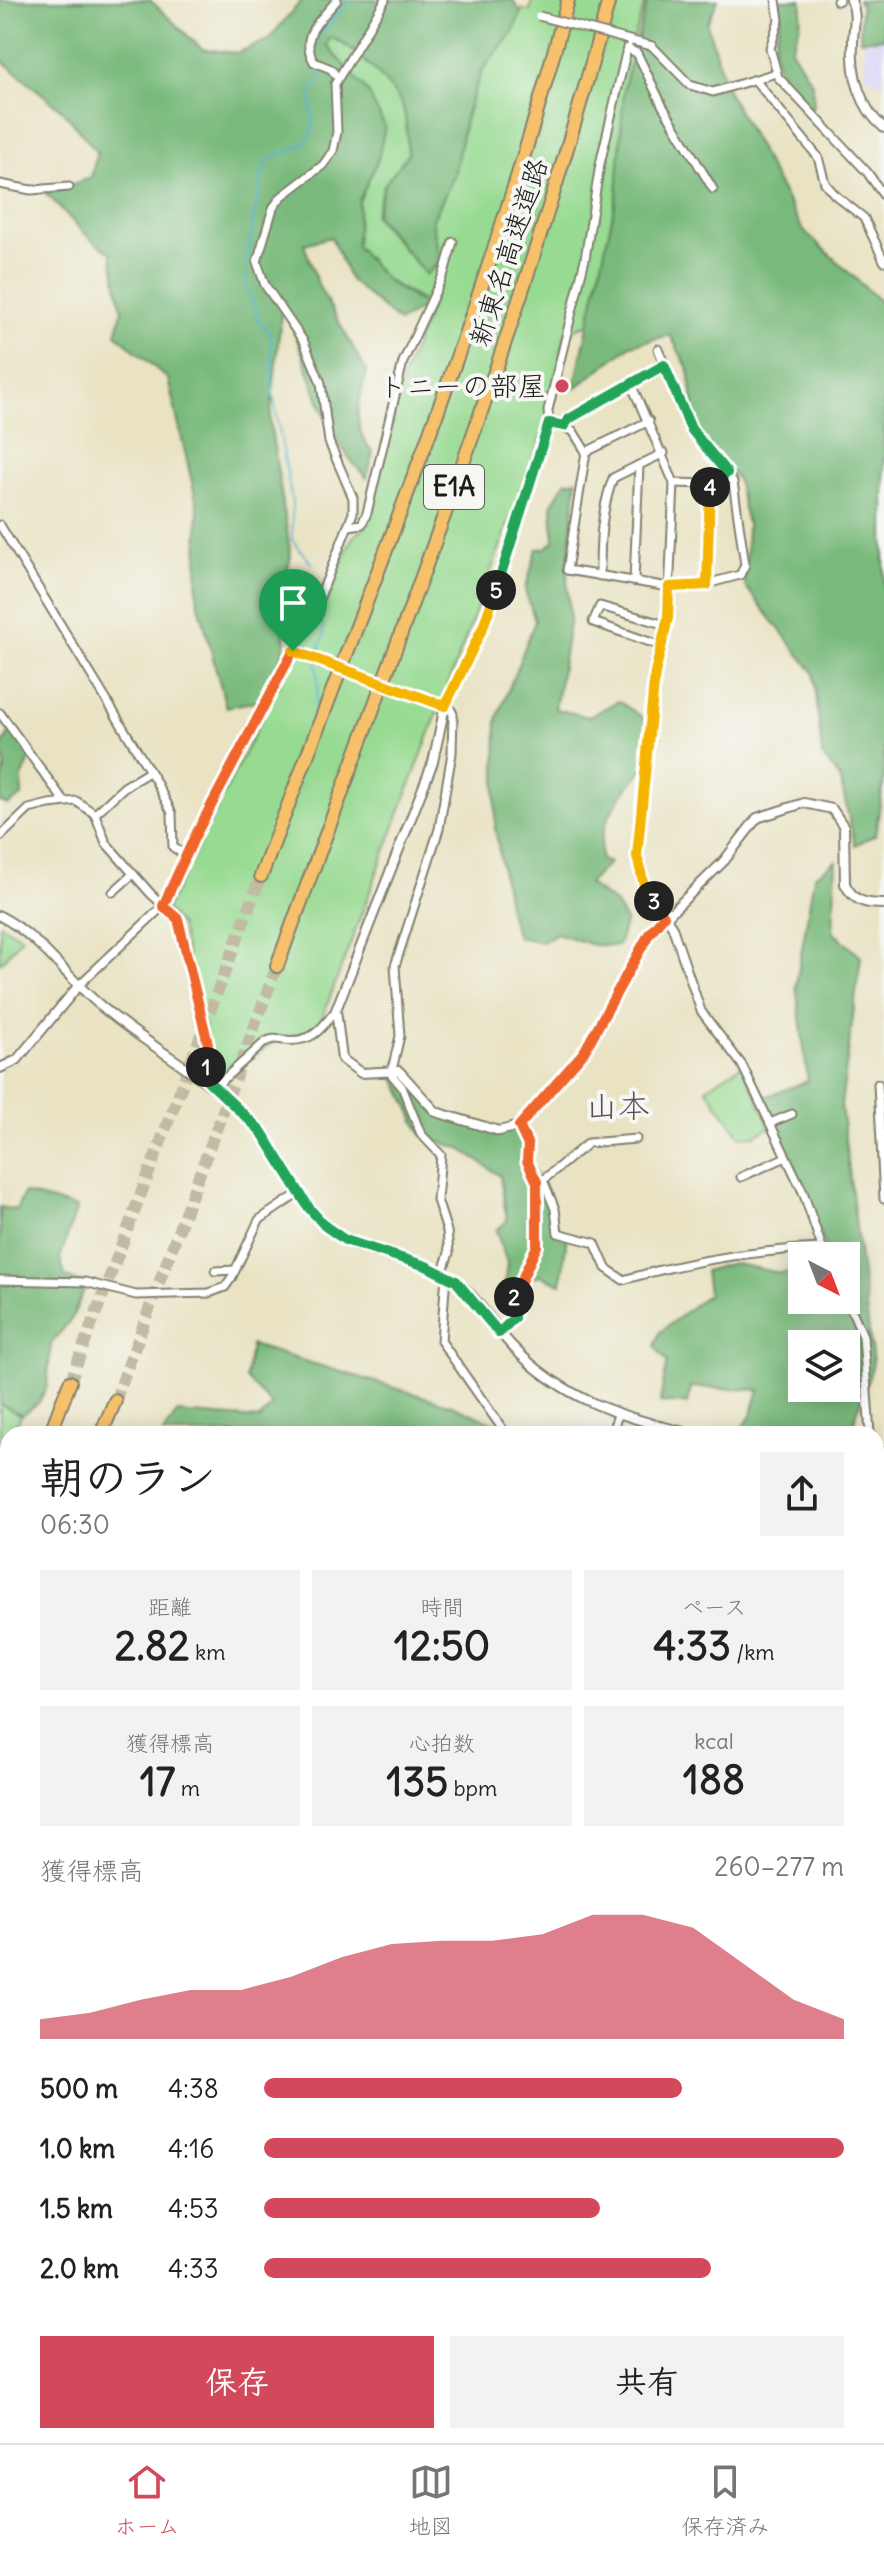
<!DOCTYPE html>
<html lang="ja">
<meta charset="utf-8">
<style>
body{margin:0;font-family:Delius,"Klee One",sans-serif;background:#f2f2f2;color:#222;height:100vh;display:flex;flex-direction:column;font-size:30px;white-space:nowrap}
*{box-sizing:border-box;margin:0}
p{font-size:26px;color:#767676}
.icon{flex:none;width:44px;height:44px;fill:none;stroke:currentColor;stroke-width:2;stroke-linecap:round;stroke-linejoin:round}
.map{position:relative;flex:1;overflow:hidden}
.sheet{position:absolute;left:0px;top:1426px;width:884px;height:1018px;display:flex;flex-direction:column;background:#fff;border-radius:24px 24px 0 0;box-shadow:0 4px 20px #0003}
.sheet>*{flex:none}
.needle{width:52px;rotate:138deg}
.buttons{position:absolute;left:788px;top:1242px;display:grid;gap:16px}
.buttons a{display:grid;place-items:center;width:72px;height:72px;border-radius:0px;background:#fff;box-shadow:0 4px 20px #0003;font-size:40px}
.pin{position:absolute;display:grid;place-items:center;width:68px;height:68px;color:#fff;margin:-82px -34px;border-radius:50% 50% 50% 0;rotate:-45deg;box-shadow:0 0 8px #0007}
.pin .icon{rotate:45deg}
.km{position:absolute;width:40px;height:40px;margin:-20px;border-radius:50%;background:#222;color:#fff;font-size:22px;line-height:40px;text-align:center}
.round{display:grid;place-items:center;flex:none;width:84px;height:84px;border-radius:0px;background:#f2f2f2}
.headline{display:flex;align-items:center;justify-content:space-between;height:136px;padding:0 40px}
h1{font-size:44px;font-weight:700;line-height:60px}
.metrics{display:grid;grid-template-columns:repeat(3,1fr);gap:12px;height:136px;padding:8px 40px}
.metrics div{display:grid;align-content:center;border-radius:0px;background:#f2f2f2;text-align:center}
.metrics b{font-size:40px;font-weight:700}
.metrics small{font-size:22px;font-weight:400}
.metrics p{font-size:22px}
.chart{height:224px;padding:16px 40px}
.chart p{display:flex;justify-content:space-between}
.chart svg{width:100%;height:144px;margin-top:8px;fill:#d1495b;opacity:.7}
.action{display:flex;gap:16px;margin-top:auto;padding:16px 40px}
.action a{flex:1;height:92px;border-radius:0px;background:#d1495b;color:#fff;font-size:32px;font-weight:700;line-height:92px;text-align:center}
.action a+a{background:#f2f2f2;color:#222}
ul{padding:0 40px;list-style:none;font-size:26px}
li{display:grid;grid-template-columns:128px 96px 1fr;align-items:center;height:60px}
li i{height:20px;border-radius:10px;background:#d1495b}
.tab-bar{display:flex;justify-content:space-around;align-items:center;height:112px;border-top:2px solid #e0e0e0;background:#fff;font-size:22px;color:#767676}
.tab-bar a{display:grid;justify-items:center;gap:4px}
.tab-bar .selected{color:#d1495b}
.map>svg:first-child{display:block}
</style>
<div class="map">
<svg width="884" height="2443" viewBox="0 0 884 2443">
<rect width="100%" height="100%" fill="#f6f6f2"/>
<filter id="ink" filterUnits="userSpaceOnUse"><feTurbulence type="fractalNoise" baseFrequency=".0125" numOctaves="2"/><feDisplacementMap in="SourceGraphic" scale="16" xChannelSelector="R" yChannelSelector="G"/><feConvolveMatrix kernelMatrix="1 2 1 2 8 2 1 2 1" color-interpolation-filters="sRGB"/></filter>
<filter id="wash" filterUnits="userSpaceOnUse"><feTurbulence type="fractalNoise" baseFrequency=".006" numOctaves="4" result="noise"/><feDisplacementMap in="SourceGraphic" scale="32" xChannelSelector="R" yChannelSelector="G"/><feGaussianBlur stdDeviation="1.8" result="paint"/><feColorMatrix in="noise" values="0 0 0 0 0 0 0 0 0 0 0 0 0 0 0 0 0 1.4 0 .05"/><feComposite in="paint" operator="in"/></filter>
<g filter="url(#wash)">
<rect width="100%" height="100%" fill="#e9e3c3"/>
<polygon fill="#dad6f7" points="884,39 884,84 866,77 863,42"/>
<g fill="#97da91" stroke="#5a7b56" stroke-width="2">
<path d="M532 0H646L633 41 617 195 589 324 566 332 545 428 316 1034 278 1039 216 1081 180 926 166 909 353 537 366 527 404 374 444 272 425 302 386 280 356 246 359 201 378 159 327 46 330 37C352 46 398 87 404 111 407 124 407 140 408 154L384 185 374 216 423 271 446 264 440 261 432 221 453 177 466 117 479 78 519 9 530 11Z"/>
<polygon points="0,924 22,937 1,963 0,962"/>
<polygon points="742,1065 770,1127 754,1136 741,1137 706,1088"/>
<polygon points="0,1404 21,1415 14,1434 8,1434 8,1451 0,1475"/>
</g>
<g fill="#79ba7b" stroke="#4a6b4c" stroke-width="2" fill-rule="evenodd">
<path d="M0 0H150L202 49 237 53 268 40 302 0H513L521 13 513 32 482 70 466 114 454 176 432 221 440 261 426 275 376 215 384 185 408 154C407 140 407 124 404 110 399 92 348 39 330 38L327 46 368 92 385 127 378 159 359 201 356 246 386 280 426 306 399 322 350 280 331 237 304 244 319 287 367 372C358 401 350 427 373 452L367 478C316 430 313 364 282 305L270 422 291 556 280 600 286 642 267 699 226 707 197 597 198 508 168 379 116 334 122 311 111 252C81 236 71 216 45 193L91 178 97 152 63 111 0 59Z"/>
<polygon points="648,0 718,0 707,24 727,90 803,230 884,305 884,780 875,835 855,845 840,778 822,755 814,673 745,586 747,525 737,479 697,431 689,370 670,335 631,345 574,389 617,195 624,87"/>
<path d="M780 0H801L802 3 800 26 791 49 812 83 814 106 806 110C793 92 770 66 775 42 778 23 783 22 780 0Z"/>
<polygon points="858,0 884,0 884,38 860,40 861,6"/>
<path d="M577 480 567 580 570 618 555 709 589 717 618 701 651 723 654 755C629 788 597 815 601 860L609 863 588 884 615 903 626 921 618 946 593 945 557 933 542 942 517 937 509 911 495 827 497 719 535 621 525 590 537 549 546 548 554 541 552 504 565 482Z"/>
<polygon points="11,730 32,756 22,777 22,796 8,805 0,802 5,765 0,749"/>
<path d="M836 861 833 932 861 957 841 1105 873 1364 850 1434H738L751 1416 759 1390 691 1387 687 1404 660 1402 667 1362 655 1346 660 1332 708 1294 705 1271 732 1263 780 1273 802 1270V1300H846V1256H829L765 1097 808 1081 796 985 814 876ZM802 1344H846V1388H802Z"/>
<polygon points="402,1074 436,1112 499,1131 519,1126 526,1157 549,1195 558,1233 567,1236 561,1284 540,1275 517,1282 511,1297 503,1296 507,1263 496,1230 507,1221 500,1176 460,1148 423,1137 394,1076"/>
<polygon points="24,1193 77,1208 60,1258 65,1276 86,1285 72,1318 51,1344 47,1386 39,1402 22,1415 0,1404 0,1207 16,1210"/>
<polygon points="251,1345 452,1405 520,1434 163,1434 177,1413 260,1419 272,1405 246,1379"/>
<polygon points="876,1532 884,1535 884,1616 876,1614"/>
</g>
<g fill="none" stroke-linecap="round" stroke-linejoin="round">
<g stroke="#4eb2cd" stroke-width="2">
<polyline points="316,60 314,41 350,0"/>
<path d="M312 564 292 540V502L273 394 271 334 258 321C257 305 248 297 246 282 244 272 260 175 265 166 276 147 305 155 312 130 315 120 311 104 310 93L322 78 316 67"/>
<polyline points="316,656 324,635 321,610 332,578"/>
<path d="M286 791C301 751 325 706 316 662"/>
<polyline points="0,1905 8,1907"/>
<polyline points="876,1962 884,1965"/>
<polyline points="663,2443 669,2436"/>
</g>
<g stroke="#4eb2cd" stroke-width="11">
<polyline points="0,1906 8,1916"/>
<polyline points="99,2436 102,2443"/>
</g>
</g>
</g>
<g filter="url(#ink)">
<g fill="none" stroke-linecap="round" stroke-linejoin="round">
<g stroke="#c0bba2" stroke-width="12" stroke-dasharray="12 6" stroke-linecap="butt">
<polyline points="70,1382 261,876"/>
<polyline points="115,1401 277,966"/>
</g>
<defs>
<g id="minor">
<path d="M337 0C322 19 298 34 314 62L331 69 337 77"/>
<polyline points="776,0 779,20 770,48 778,77 867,172 884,196"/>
<polyline points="837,1 839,0"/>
<polyline points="628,49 637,53 662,105 713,189"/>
<polyline points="755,80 818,157 825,183 835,195 864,218 884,261"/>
<polyline points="0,184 31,190 69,187"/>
<polyline points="658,349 691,429 733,482 745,565 740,575 695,587 669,587 567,570 586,452 573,431 549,423 548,410 585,259 600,164 629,40 652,46 690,85 713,92 776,73"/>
<polyline points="632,386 674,483 668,618 655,673 637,856 645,889 672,926 701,1011 742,1065 803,1192 825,1256"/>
<polyline points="564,426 569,419 664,365"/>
<polyline points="586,452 649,421"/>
<polyline points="674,483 710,484 727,473"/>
<polyline points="0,525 155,780 172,813 173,847 186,856"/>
<polyline points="349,526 362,524 367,513 403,362 444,273 453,242"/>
<path d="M600 576C600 541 601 511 613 478L639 465"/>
<polyline points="634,581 639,465 664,453"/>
<polyline points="707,585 710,484"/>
<polyline points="661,646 593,622 600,606 666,625"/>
<polyline points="0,713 64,801"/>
<polyline points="95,814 124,787 149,772"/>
<polyline points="0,837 29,809 49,804 76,801 95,814 106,843 151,894 178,919 208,1044 203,1076"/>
<polyline points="113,892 133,874"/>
<polyline points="79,985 163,906 195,836 314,612 353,513 353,498 329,442 321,383 304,342 265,285 257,262 273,208 281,197 323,165 333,151 337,132 335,84 385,0"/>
<polyline points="878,1084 884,1199"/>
<path d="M216 1086 265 1042C272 1038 276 1039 284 1040 311 1043 320 1031 336 1010"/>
<polyline points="770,1123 792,1114"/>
<path d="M519 1126C522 1131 527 1139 528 1145 530 1161 524 1172 543 1180L588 1143 636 1139"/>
<polyline points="741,1177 786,1157"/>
<path d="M543 1180 555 1209 558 1233 595 1243 606 1268 623 1280C688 1261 754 1250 821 1248"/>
<polyline points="215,1271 235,1270"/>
<polyline points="442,1274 449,1253 447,1231 437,1200 441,1155 421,1134 402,1087 391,1074 400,1036 395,966 439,829 452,753 453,714 449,706 445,706"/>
<polyline points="446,1275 441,1341 506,1434"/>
<polyline points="0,1280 85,1282 136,1295 209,1293 225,1287 232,1277 259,1220 299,1193"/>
<polyline points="846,1297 863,1336 870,1434"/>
<polyline points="499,1333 514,1318 515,1292 537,1246 536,1177"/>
<polyline points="532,1434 538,1434"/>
<polyline points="611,1434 618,1415"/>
<polyline points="1,1489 8,1492"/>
<polyline points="0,1505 0,1506"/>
<polyline points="0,1602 8,1598"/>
<polyline points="876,1669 884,1657"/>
<polyline points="0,1734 8,1716"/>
<polyline points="876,1831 884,1837"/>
<polyline points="876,2123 884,2138"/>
<polyline points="876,2145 884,2145"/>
<polyline points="876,2184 884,2185"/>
<polyline points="0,2203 8,2201"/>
<polyline points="0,2219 7,2217"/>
<polyline points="0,2235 8,2235"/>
<polyline points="876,2254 884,2252"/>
<polyline points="876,2321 884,2319"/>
<polyline points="0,2365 8,2368"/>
<polyline points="0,2403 5,2404"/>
<polyline points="56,2436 61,2443"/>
<polyline points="106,2436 109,2443"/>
<polyline points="198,2436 201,2443"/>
<polyline points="516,2436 518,2443"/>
<polyline points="563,2436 566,2443"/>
<polyline points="729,2436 732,2443"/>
<polyline points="856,2436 858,2443"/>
<polyline points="5,2443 38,2436"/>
<polyline points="312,2443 320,2436"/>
<polyline points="604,2443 604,2436"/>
<polyline points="690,2443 697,2436"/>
</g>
<g id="tertiary">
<path d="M851 0C858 16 853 26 853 43 851 74 860 108 884 128"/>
<path d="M549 423 483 627 445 706 433 762 336 1010 342 1059 361 1073 399 1071 436 1112 499 1131 519 1126 584 1052 649 934 724 861 757 818 804 803 832 809 844 827 845 884C854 902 866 904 884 904"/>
<path d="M0 916C37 935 64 973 94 1000 147 1048 212 1076 260 1131 286 1159 296 1199 324 1225 361 1259 418 1252 457 1282 479 1299 493 1326 512 1346 562 1399 623 1418 693 1434"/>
<polyline points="0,1068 17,1060 79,985"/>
<polyline points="876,1455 884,1452"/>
<polyline points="637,2443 637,2436"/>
</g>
<g id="secondary">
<polyline points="0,1840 8,1842"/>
<polyline points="876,2065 884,2067"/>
<polyline points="0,2288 8,2291"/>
<polyline points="410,2436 430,2443"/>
</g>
<g id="motorway">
<path d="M261 876C371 587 490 300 568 0"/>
<path d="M277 966C395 647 522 329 609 0"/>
<polyline points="50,1434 70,1382"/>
<polyline points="101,1434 115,1401"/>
<polyline points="0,1567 8,1545"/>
<polyline points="0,1680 8,1661"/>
</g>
</defs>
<use href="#minor" stroke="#828070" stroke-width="11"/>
<use href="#tertiary" stroke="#828070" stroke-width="12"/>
<use href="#secondary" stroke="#828070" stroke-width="14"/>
<use href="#motorway" stroke="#828070" stroke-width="16"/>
<use href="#minor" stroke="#fff" stroke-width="7"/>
<use href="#tertiary" stroke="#fff" stroke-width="8"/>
<use href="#secondary" stroke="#fbe6c4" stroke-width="10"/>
<use href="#motorway" stroke="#f6c16b" stroke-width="12"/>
<defs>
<g id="rail">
<polyline points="0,2017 8,2022"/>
<polyline points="876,2169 884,2169"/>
</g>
</defs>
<use href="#rail" stroke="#1c1c1c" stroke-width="5"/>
<use href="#rail" stroke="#f6f6f2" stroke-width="2" stroke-dasharray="6" stroke-linecap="butt"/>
<defs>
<g id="minor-bridge">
<polyline points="539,16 629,40"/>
<polyline points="293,651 445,706"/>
</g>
</defs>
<use href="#minor-bridge" stroke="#828070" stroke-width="11" stroke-linecap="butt"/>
<use href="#minor-bridge" stroke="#fff" stroke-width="7"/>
</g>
</g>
<g fill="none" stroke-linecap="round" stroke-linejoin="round" filter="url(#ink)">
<defs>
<polyline id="split-1" points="206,1067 208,1044 178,919 163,906 195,836 293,651"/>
<polyline id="split-2" points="206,1067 203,1076 261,1131 309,1208 325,1226 345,1240 426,1266 456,1281 499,1333 514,1318 514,1297"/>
<polyline id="split-3" points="514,1297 537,1246 537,1182 527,1161 528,1145 519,1126 584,1052 649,934 664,916 654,901"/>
<polyline id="split-4" points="654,901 645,889 637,856 655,673 668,618 669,587 707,585 710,487"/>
<polyline id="split-5" points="496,590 549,423 564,426 569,419 664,365 691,429 727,473 710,487"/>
<polyline id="split-6" points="293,651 445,706 483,627 496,590"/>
</defs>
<use href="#split-1" stroke="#fff" stroke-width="16"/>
<use href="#split-2" stroke="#fff" stroke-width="16"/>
<use href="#split-3" stroke="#fff" stroke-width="16"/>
<use href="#split-4" stroke="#fff" stroke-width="16"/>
<use href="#split-5" stroke="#fff" stroke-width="16"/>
<use href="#split-6" stroke="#fff" stroke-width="16"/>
<use href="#split-1" stroke="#f0652b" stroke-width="10"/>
<use href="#split-2" stroke="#22a559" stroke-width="10"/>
<use href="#split-3" stroke="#f0652b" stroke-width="10"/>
<use href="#split-4" stroke="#f5b400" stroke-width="10"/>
<use href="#split-5" stroke="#22a559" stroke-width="10"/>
<use href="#split-6" stroke="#f5b400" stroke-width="10"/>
</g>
<circle fill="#d1495b" stroke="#f6f6f2" stroke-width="3" cx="562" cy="386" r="8"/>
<g text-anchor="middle" stroke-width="8" stroke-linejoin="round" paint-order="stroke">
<rect fill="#f6f6f2" stroke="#5d5d5c" stroke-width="2" x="424" y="465" width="60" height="44" rx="6"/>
<g font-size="26" font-weight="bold" fill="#1c1c1c">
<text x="454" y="496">E1A</text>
</g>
<g font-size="28" fill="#1c1c1c" stroke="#f6f6f2">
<text transform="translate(508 252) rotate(-72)" y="10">新東名高速道路</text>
</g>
<g font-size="28" fill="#1c1c1c" stroke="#f6f6f2" text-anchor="end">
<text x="546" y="396">トニーの部屋</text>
</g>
<g font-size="32" fill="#594e5a" stroke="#f6f6f2">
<text x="618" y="1117">山本</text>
</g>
</g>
</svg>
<div class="buttons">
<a><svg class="needle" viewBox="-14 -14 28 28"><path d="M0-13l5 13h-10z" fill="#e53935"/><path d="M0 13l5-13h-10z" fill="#767676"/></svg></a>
<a><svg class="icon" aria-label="layers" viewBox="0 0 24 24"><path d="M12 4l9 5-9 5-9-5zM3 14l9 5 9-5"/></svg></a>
</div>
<div class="pin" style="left:293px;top:651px;background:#1e9e55"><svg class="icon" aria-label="arrive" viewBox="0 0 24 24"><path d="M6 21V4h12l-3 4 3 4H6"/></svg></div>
<b class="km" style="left:206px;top:1067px">1</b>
<b class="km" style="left:514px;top:1297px">2</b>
<b class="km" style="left:654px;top:901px">3</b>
<b class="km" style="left:710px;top:487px">4</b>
<b class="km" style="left:496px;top:590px">5</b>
<section class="sheet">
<div class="headline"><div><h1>朝のラン</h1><p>06:30</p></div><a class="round"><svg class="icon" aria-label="share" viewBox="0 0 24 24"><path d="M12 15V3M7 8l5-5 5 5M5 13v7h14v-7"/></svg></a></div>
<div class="metrics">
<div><p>距離</p><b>2.82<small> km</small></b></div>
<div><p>時間</p><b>12:50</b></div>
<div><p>ペース</p><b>4:33<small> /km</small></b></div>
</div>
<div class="metrics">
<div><p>獲得標高</p><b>17<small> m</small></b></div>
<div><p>心拍数</p><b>135<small> bpm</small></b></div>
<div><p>kcal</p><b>188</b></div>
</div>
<div class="chart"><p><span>獲得標高</span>260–277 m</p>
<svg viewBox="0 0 160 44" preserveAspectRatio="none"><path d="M0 44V38L10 36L20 32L30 29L40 29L50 25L60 19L70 15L80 14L90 14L100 12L110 6L120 6L130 10L140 21L150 32L160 38V44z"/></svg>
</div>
<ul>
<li><b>500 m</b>4:38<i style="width:72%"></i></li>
<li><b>1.0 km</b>4:16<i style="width:100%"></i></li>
<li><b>1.5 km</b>4:53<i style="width:58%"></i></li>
<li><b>2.0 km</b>4:33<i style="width:77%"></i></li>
</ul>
<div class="action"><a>保存</a><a>共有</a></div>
</section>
</div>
<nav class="tab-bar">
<a class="selected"><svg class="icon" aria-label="home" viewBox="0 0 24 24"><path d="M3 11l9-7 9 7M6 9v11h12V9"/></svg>ホーム</a>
<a><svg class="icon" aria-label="map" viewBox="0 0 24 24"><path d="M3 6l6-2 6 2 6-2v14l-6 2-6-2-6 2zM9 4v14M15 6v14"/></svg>地図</a>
<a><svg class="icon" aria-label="saved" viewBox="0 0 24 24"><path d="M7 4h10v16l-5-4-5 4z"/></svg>保存済み</a>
</nav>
